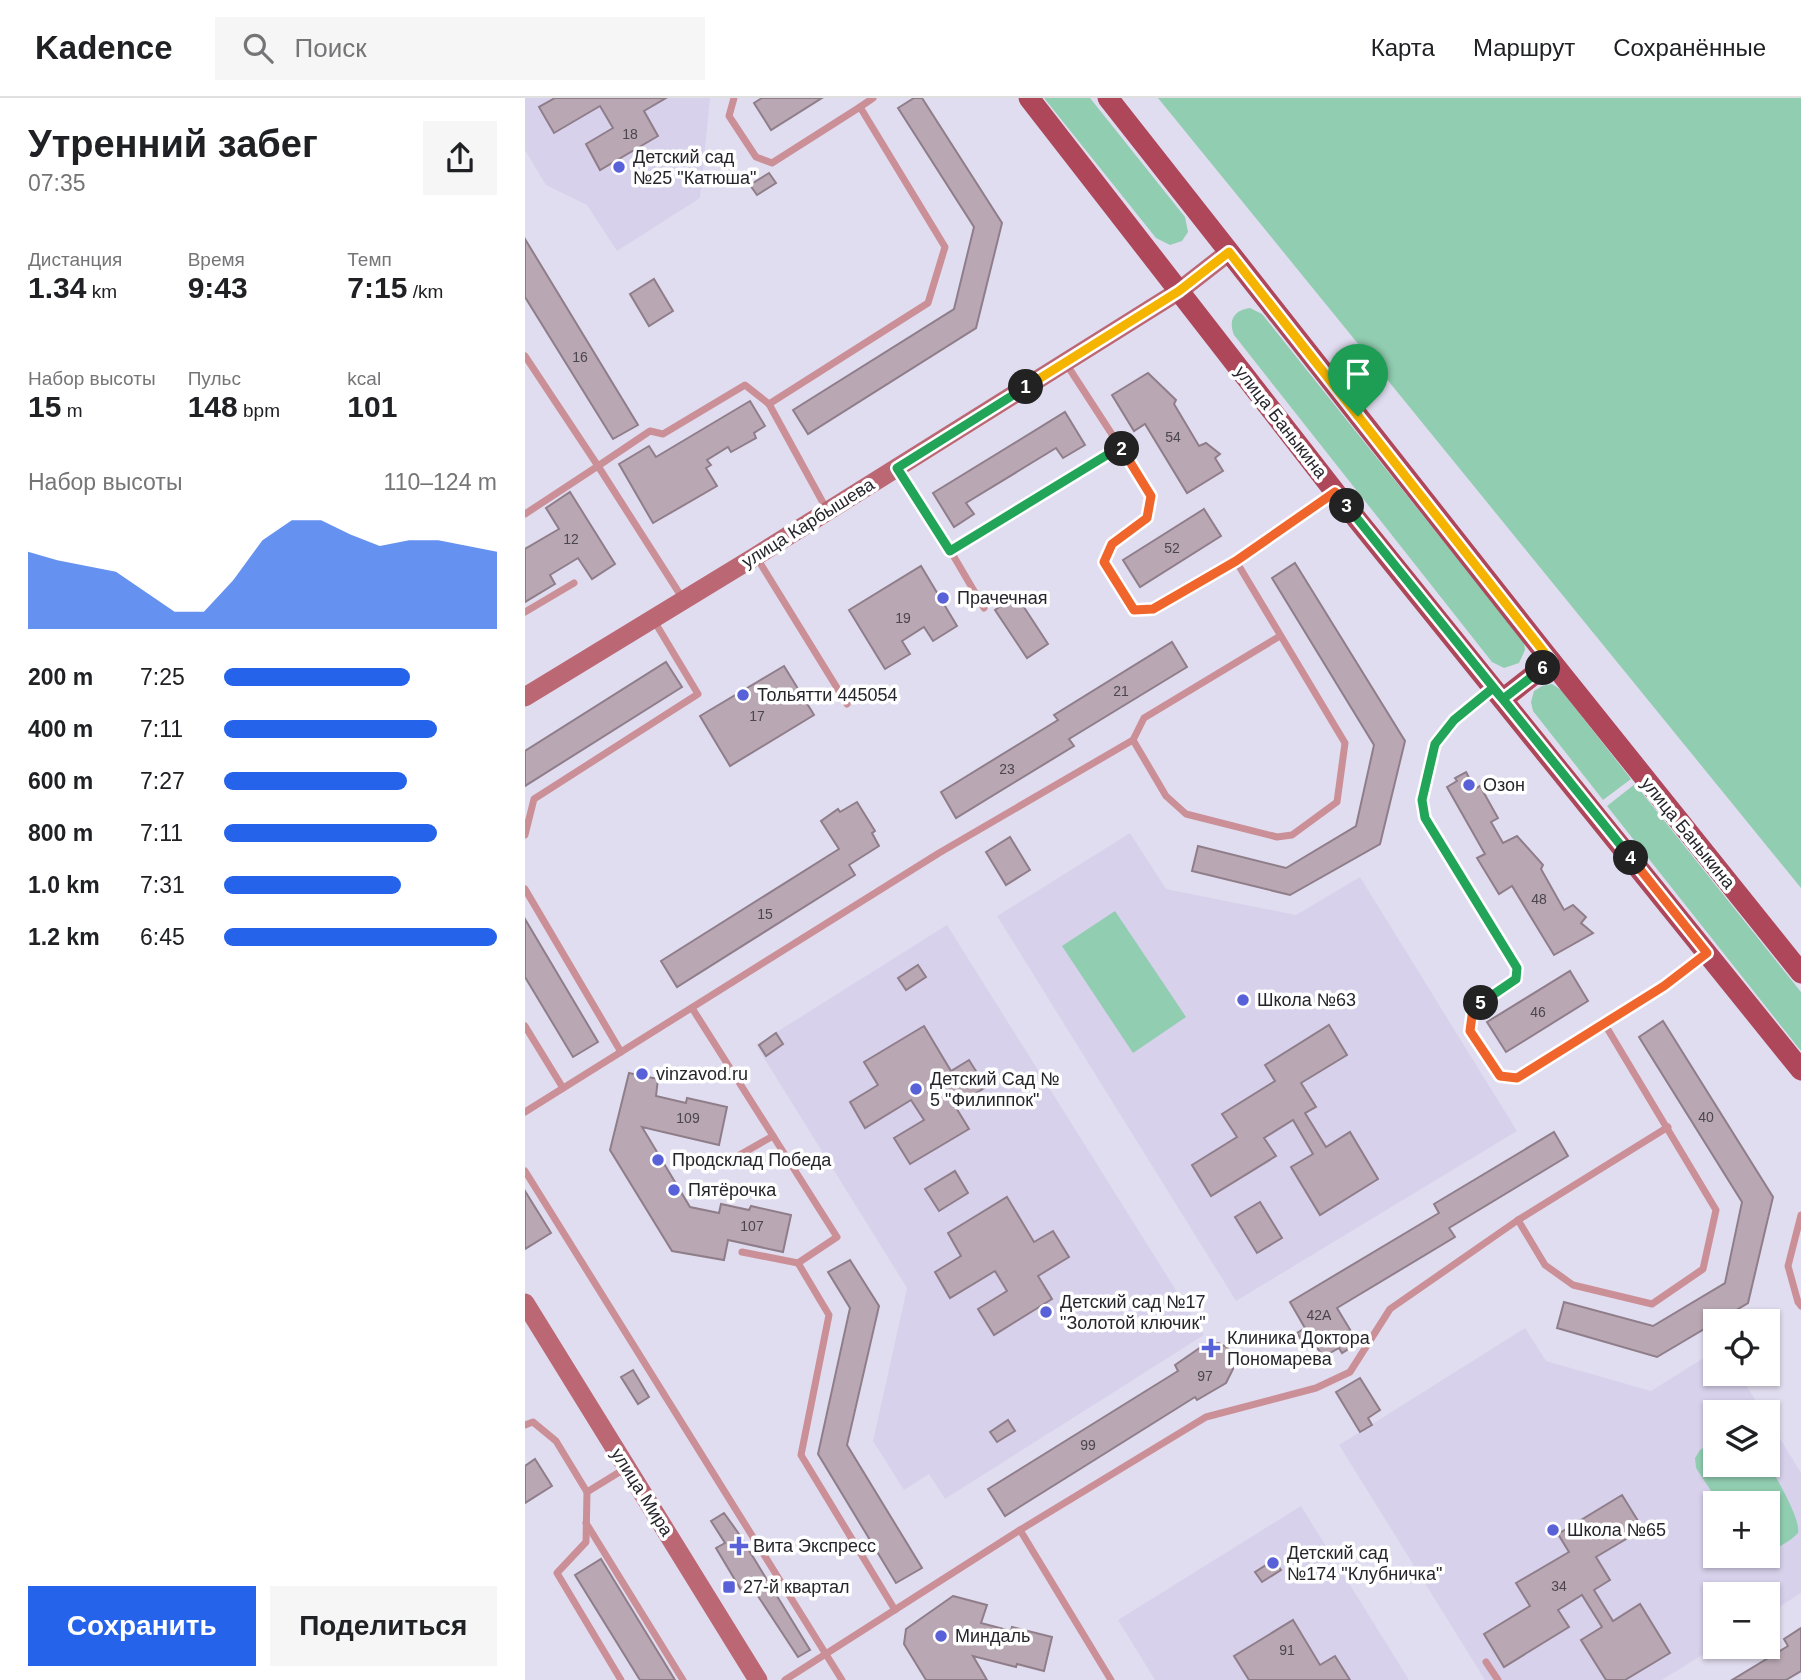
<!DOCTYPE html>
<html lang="ru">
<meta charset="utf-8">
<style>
body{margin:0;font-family:Arial,sans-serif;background:#f6f6f6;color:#202124;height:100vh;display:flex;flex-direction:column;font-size:26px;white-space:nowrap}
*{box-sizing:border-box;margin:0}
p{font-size:23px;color:#757577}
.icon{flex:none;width:38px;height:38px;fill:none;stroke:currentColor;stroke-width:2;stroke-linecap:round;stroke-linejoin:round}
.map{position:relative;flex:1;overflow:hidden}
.drawer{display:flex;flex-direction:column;background:#fff;width:525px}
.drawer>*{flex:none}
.tools{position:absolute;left:1178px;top:1211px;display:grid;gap:14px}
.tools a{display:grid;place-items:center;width:77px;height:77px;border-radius:0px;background:#fff;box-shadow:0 2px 5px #0004;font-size:35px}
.pin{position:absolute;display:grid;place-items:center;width:60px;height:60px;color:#fff;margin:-72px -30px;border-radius:50% 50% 50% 0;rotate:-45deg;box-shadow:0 0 7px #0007}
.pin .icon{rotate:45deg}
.km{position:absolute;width:35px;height:35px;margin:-18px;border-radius:50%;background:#222;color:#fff;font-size:19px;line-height:35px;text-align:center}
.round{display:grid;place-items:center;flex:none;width:74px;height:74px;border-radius:0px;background:#f6f6f6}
.headline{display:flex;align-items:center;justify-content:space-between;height:119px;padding:0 28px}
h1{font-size:38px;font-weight:700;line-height:52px}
.metrics{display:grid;grid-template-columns:repeat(3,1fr);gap:10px;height:119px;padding:7px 28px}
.metrics div{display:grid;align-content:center}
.metrics b{font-size:30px;font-weight:700}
.metrics small{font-size:19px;font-weight:400}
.metrics p{font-size:19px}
.chart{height:196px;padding:14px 28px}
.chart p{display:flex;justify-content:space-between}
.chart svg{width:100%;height:126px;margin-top:7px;fill:#2563eb;opacity:.7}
.button{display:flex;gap:14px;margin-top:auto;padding:14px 28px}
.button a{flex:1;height:80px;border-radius:0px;background:#2563eb;color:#fff;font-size:28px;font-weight:700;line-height:80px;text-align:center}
.button a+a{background:#f6f6f6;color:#202124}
ul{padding:0 28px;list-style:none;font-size:23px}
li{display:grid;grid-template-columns:112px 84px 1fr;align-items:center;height:52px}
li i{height:18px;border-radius:9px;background:#2563eb}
header{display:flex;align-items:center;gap:42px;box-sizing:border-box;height:98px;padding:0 35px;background:#fff;border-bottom:2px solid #e0e0e0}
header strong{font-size:33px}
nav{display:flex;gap:38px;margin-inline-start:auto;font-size:24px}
.search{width:490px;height:63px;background:#f6f6f6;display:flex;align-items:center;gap:18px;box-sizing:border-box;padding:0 24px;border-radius:0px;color:#757577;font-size:26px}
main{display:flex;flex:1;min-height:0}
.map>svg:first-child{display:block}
</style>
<header>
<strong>Kadence</strong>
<div class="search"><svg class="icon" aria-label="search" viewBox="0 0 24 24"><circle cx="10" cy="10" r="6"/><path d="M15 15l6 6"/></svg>Поиск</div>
<nav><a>Карта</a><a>Маршрут</a><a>Сохранённые</a></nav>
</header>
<main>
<section class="drawer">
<div class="headline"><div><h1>Утренний забег</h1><p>07:35</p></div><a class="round"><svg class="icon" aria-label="share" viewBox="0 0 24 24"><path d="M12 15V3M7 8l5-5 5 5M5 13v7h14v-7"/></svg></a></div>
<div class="metrics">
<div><p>Дистанция</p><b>1.34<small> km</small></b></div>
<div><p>Время</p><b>9:43</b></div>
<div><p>Темп</p><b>7:15<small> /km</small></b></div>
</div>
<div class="metrics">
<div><p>Набор высоты</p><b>15<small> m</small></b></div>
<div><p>Пульс</p><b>148<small> bpm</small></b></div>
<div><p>kcal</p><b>101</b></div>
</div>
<div class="chart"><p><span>Набор высоты</span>110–124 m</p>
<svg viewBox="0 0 160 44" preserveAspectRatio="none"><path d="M0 44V17L10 20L20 22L30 24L40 31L50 38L60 38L70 27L80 13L90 6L100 6L110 11L120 15L130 13L140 13L150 15L160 17V44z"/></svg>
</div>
<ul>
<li><b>200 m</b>7:25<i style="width:68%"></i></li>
<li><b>400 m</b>7:11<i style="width:78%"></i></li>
<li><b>600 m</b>7:27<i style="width:67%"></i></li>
<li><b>800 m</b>7:11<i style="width:78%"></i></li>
<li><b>1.0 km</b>7:31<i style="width:65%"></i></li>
<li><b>1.2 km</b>6:45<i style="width:100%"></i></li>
</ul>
<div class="button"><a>Сохранить</a><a>Поделиться</a></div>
</section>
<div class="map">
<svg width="1276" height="1582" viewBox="0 0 1276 1582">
<rect width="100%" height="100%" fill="#e1ddf0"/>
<g fill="#d7d1eb" fill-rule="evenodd">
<polygon points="0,0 185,0 175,100 92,153 62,107 21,87 0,52"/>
<polygon points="605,735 641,791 771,817 835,779 992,1033 711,1203 472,818"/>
<polygon points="422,827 679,1237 420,1401 404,1376 379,1392 348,1343 382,1190 231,947"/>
<path d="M1000 1230 1021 1263 1126 1293 1190 1253V1276H1214L1238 1314H1190V1367H1242L1243 1321 1276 1375V1495L1243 1516 1242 1496H1190V1549L1137 1582H960L814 1347ZM1190 1405H1242V1458H1190Z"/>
<polygon points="776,1408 884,1582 630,1582 593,1522"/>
</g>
<g fill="#91cdb0">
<polygon points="519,0 565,0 660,119 663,134 657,143 645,147 631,140"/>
<polygon points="633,0 1276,0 1276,790"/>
<path d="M725 210 737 216 999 544 1000 552 994 565 979 570 967 564 709 237C703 222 709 212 725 210Z"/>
<polygon points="1027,586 1036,592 1106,681 1078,702 1008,613 1006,604 1009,593 1017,588"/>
<polygon points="1110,686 1276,894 1276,953 1082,708"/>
<polygon points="590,813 661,919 608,955 537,848"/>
<path d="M1190 1342V1367L1243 1366C1251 1379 1276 1421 1273 1435 1266 1443 1253 1449 1245 1455H1243L1242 1405H1194L1171 1370 1170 1360 1175 1352Z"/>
</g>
<g fill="#b9a8b4" stroke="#8f7e8a" stroke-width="2">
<polygon points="30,0 141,0 119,13 133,38 75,72 61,46 88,30 75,8 29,35 14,9"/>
<polygon points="237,0 297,0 246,32 229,5"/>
<polygon points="389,0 397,0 477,125 451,230 283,336 268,312 429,211 449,129 373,10"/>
<polygon points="244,75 251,85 232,97 225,87"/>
<polygon points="0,141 113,327 88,341 0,199"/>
<polygon points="129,181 148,213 124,228 105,196"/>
<polygon points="623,275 651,302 649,306 674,348 681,345 695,356 690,360 698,373 662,395 620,326 609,333 587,297"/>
<polygon points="225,303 240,328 229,335 231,340 206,354 203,349 182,362 186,367 181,370 192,388 128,425 94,366 124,348 131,359"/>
<polygon points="540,314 560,347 538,360 531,350 441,405 449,416 429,429 408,395"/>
<polygon points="45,394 90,466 67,481 53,460 25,477 30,486 0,504 0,451 34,431 21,410"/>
<polygon points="679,411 696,438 615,489 598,462"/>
<polygon points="770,465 880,643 855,746 765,797 667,773 673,748 761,770 831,728 849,647 747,480"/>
<polygon points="396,468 432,528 408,543 399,529 377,543 385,556 360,571 324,512"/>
<polygon points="491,497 523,546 502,560 470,512"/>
<polygon points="647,544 662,569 544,641 549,648 431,720 416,694 533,622 529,617"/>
<polygon points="141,564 157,589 0,688 0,653"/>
<polygon points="259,568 289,617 205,668 175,618"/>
<polygon points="941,674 950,691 955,688 973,720 966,724 978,745 992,738 1018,767 1016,771 1039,812 1048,807 1061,819 1056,825 1068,835 1029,857 987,788 974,796 952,760 960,756 922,689 932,683 930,680"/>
<polygon points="332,704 350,733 347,735 354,748 324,767 330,777 152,889 136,863 314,751 296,723 313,711 315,714"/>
<polygon points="485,739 505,772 481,787 461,754"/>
<polygon points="0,821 73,944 48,959 0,879"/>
<polygon points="393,867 401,879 381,892 373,880"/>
<polygon points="1045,873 1063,903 981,954 962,924"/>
<polygon points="1138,923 1248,1099 1223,1205 1132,1259 1032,1230 1039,1204 1128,1228 1200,1185 1217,1104 1114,939"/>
<polygon points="804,927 822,957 776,985 791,1009 780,1015 801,1049 825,1034 853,1081 795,1117 766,1069 788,1056 768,1022 739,1040 751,1058 686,1098 667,1067 712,1039 697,1016 750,983 740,967"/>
<polygon points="399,928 426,973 444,962 461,989 430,1008 444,1031 385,1066 369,1040 399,1022 386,1002 340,1030 325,1004 353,987 339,964"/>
<polygon points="251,935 258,946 241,958 234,947"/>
<polygon points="104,975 133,981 131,998 161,1005 162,1000 202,1009 194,1047 117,1029 165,1109 194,1115 196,1106 224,1112 226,1108 266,1117 258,1154 203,1142 199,1162 147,1153 85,1052"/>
<polygon points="1029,1034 1043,1058 924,1130 930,1139 812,1210 833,1245 817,1255 814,1250 798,1259 788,1243 780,1248 772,1235 780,1230 765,1204 914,1115 909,1106"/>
<polygon points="430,1073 443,1095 414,1113 400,1091"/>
<polygon points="0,1093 26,1135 0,1151"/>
<polygon points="482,1099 509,1144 528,1133 544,1159 513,1178 527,1201 469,1237 453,1211 482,1193 470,1173 425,1200 410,1174 436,1158 423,1135"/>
<polygon points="735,1104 757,1140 732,1155 710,1119"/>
<polygon points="325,1162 354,1208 322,1347 397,1470 371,1485 293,1356 325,1210 303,1174"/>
<polygon points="694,1245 703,1250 708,1258 708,1271 701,1285 672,1302 670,1299 480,1418 463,1391 653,1273 650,1267 679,1247"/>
<polygon points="108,1272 124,1299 113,1306 96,1279"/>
<polygon points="835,1280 855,1312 843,1320 847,1327 835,1334 811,1294"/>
<polygon points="483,1322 490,1333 472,1344 465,1334"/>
<polygon points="10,1361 27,1388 0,1405 0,1368"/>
<polygon points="1097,1397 1118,1431 1071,1459 1085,1482 1069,1492 1088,1523 1115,1506 1145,1555 1100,1582 1081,1582 1056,1542 1077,1529 1057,1497 1033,1512 1044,1529 979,1569 959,1536 1005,1508 991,1485 1044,1454 1033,1436"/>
<polygon points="199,1415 214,1436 285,1552 273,1559 229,1492 219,1497 191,1450 200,1445 186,1423"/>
<polygon points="76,1461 150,1582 115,1582 50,1477"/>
<polygon points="749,1462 756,1472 737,1484 730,1474"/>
<polygon points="428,1498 462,1507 456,1525 486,1533 487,1529 527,1539 519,1573 492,1566 491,1569 448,1558 462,1582 401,1582 379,1546 381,1531"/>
<polygon points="768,1522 795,1567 810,1558 825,1582 724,1582 709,1558"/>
<polygon points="1276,1530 1276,1573 1261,1582 1207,1582 1263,1548 1259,1541"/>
</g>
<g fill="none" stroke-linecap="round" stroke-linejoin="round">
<g stroke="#cb9097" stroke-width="7">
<polyline points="209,0 204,18 231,59 247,65 335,9"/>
<polyline points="0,258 73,368 125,333 138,336 220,287 244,306"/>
<polyline points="542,267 627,398 622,420 587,446 579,464 609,512 628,511 711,463 807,397"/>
<polyline points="373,371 425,452 459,510"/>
<polyline points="302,412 244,306 403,205 420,149 335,9 348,0"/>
<polyline points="0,416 73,368 158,501"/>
<polyline points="425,452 595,349"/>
<polyline points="232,460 322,606"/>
<polyline points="0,514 49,485"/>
<polyline points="967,590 929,622 910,646 897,703 900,720 992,870 991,881 948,910 945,933 975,978 991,980 1139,888 1178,857"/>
<polyline points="608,642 641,698 661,716 752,739 767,737 812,704 820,645 711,463"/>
<polyline points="0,737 9,701 173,596 128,521"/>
<polyline points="0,791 96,954"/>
<polyline points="167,910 312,1139 273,1165 304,1217 276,1357 370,1512"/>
<polyline points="0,928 38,990"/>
<polyline points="0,1014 414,755 608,642 619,620 755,538"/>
<polyline points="164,1060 197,1067 248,1038"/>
<polyline points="0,1073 317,1582"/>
<polyline points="1276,1117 1263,1168 1273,1204 1276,1208"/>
<polyline points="993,1122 1020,1167 1048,1187 1127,1206 1178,1171 1191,1112 1079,925"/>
<polyline points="217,1154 273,1165"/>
<polyline points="0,1327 8,1324 31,1343 62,1394"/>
<polyline points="61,1425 158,1582"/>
<polyline points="495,1432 586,1582"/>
<polyline points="961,1564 973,1582"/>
<polyline points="96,1582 32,1475 61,1444 62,1394 101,1370"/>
<polyline points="260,1582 495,1432 681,1319 791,1290 825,1274 865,1211 993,1122 1143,1029"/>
</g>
<g stroke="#bc6774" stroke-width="19">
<polyline points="0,599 231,458 654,193 704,154"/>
<polyline points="0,1205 233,1582"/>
</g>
<g stroke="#af475b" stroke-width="21">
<polyline points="504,0 810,394 1276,972"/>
<polyline points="583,0 1026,563 1276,875"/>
<polyline points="978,601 1026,563"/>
</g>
</g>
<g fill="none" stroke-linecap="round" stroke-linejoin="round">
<defs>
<polyline id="split-1" points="501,289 654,193 704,154 833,318"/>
<polyline id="split-2" points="501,289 372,370 425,453 595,349 597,351"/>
<polyline id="split-3" points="597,351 626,398 622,420 587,446 579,464 609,512 628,511 711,463 810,394 822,408"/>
<polyline id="split-4" points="822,408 1106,760"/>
<polyline id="split-5" points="956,905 948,910 945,933 975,978 992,980 1139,888 1182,855 1106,760"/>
<polyline id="split-6" points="956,905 991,881 992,870 900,720 897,702 910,646 929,622 968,590 978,601 1018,570"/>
<polyline id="split-7" points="833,318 1026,563 1018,570"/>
</defs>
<use href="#split-1" stroke="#fff" stroke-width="14"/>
<use href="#split-2" stroke="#fff" stroke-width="14"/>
<use href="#split-3" stroke="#fff" stroke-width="14"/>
<use href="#split-4" stroke="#fff" stroke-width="14"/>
<use href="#split-5" stroke="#fff" stroke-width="14"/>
<use href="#split-6" stroke="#fff" stroke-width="14"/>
<use href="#split-7" stroke="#fff" stroke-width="14"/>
<use href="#split-1" stroke="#f5b400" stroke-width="9"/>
<use href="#split-2" stroke="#22a559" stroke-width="9"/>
<use href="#split-3" stroke="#f0652b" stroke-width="9"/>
<use href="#split-4" stroke="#22a559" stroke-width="9"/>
<use href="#split-5" stroke="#f0652b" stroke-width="9"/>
<use href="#split-6" stroke="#22a559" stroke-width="9"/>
<use href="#split-7" stroke="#f5b400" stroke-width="9"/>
</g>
<g fill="#5961d9" stroke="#fff" stroke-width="2.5">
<circle cx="94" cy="69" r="7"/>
<circle cx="418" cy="500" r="7"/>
<circle cx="218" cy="597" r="7"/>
<circle cx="944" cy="687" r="7"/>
<circle cx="718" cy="902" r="7"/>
<circle cx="117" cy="976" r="7"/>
<circle cx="391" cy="991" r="7"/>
<circle cx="133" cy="1062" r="7"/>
<circle cx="149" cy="1092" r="7"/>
<circle cx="521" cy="1214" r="7"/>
<path d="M682.5 1239.5h7v7h7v7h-7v7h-7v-7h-7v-7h7z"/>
<circle cx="1028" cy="1432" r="7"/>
<path d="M210.5 1437.5h7v7h7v7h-7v7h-7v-7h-7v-7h7z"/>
<circle cx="748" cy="1465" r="7"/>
<rect x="197" y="1482" width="14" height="14" rx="3.5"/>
<circle cx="416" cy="1538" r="7"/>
</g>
<g text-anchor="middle" stroke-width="7" stroke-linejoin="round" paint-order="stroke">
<g font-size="14" fill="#4b464e">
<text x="105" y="41">18</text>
<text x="55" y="264">16</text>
<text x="648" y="344">54</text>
<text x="46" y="446">12</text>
<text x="647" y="455">52</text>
<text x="378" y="525">19</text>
<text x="596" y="598">21</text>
<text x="232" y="623">17</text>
<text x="482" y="676">23</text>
<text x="1014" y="806">48</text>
<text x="240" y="821">15</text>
<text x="1013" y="919">46</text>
<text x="1181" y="1024">40</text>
<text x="163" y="1025">109</text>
<text x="227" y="1133">107</text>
<text x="794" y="1222">42А</text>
<text x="680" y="1283">97</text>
<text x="563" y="1352">99</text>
<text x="1034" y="1493">34</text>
<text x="762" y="1557">91</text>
</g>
<g font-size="18" fill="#26252c" stroke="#fff" text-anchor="start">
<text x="108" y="65">Детский сад<tspan x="108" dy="21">№25 "Катюша"</tspan></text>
<text x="432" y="506">Прачечная</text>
<text x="232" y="603">Тольятти 445054</text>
<text x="958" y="693">Озон</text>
<text x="732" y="908">Школа №63</text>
<text x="131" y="982">vinzavod.ru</text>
<text x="405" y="987">Детский Сад №<tspan x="405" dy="21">5 "Филиппок"</tspan></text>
<text x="147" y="1068">Продсклад Победа</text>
<text x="163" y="1098">Пятёрочка</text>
<text x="535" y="1210">Детский сад №17<tspan x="535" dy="21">"Золотой ключик"</tspan></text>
<text x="702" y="1246">Клиника Доктора<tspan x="702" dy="21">Пономарева</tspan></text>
<text x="1042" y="1438">Школа №65</text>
<text x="228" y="1454">Вита Экспресс</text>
<text x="762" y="1461">Детский сад<tspan x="762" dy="21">№174 "Клубничка"</tspan></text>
<text x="218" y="1495">27-й квартал</text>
<text x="430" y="1544">Миндаль</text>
</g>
<g font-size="18" fill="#26252c" stroke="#fff">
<text transform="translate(756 324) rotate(52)" y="6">улица Баныкина</text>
<text transform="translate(283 425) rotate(-32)" y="6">улица Карбышева</text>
<text transform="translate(1163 735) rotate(51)" y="6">улица Баныкина</text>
<text transform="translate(117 1394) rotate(58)" y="6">улица Мира</text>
</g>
</g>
</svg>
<div class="tools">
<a><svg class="icon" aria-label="locate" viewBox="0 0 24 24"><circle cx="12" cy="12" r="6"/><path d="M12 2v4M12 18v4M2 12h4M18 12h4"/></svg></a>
<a><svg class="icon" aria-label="layers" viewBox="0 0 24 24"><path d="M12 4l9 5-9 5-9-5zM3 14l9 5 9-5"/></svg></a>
<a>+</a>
<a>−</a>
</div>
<div class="pin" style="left:833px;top:318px;background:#1e9e55"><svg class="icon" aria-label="arrive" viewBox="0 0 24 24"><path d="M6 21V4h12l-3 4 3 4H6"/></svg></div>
<b class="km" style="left:501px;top:289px">1</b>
<b class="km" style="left:597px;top:351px">2</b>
<b class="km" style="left:822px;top:408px">3</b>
<b class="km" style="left:1106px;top:760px">4</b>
<b class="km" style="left:956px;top:905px">5</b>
<b class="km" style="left:1018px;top:570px">6</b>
</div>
</main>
